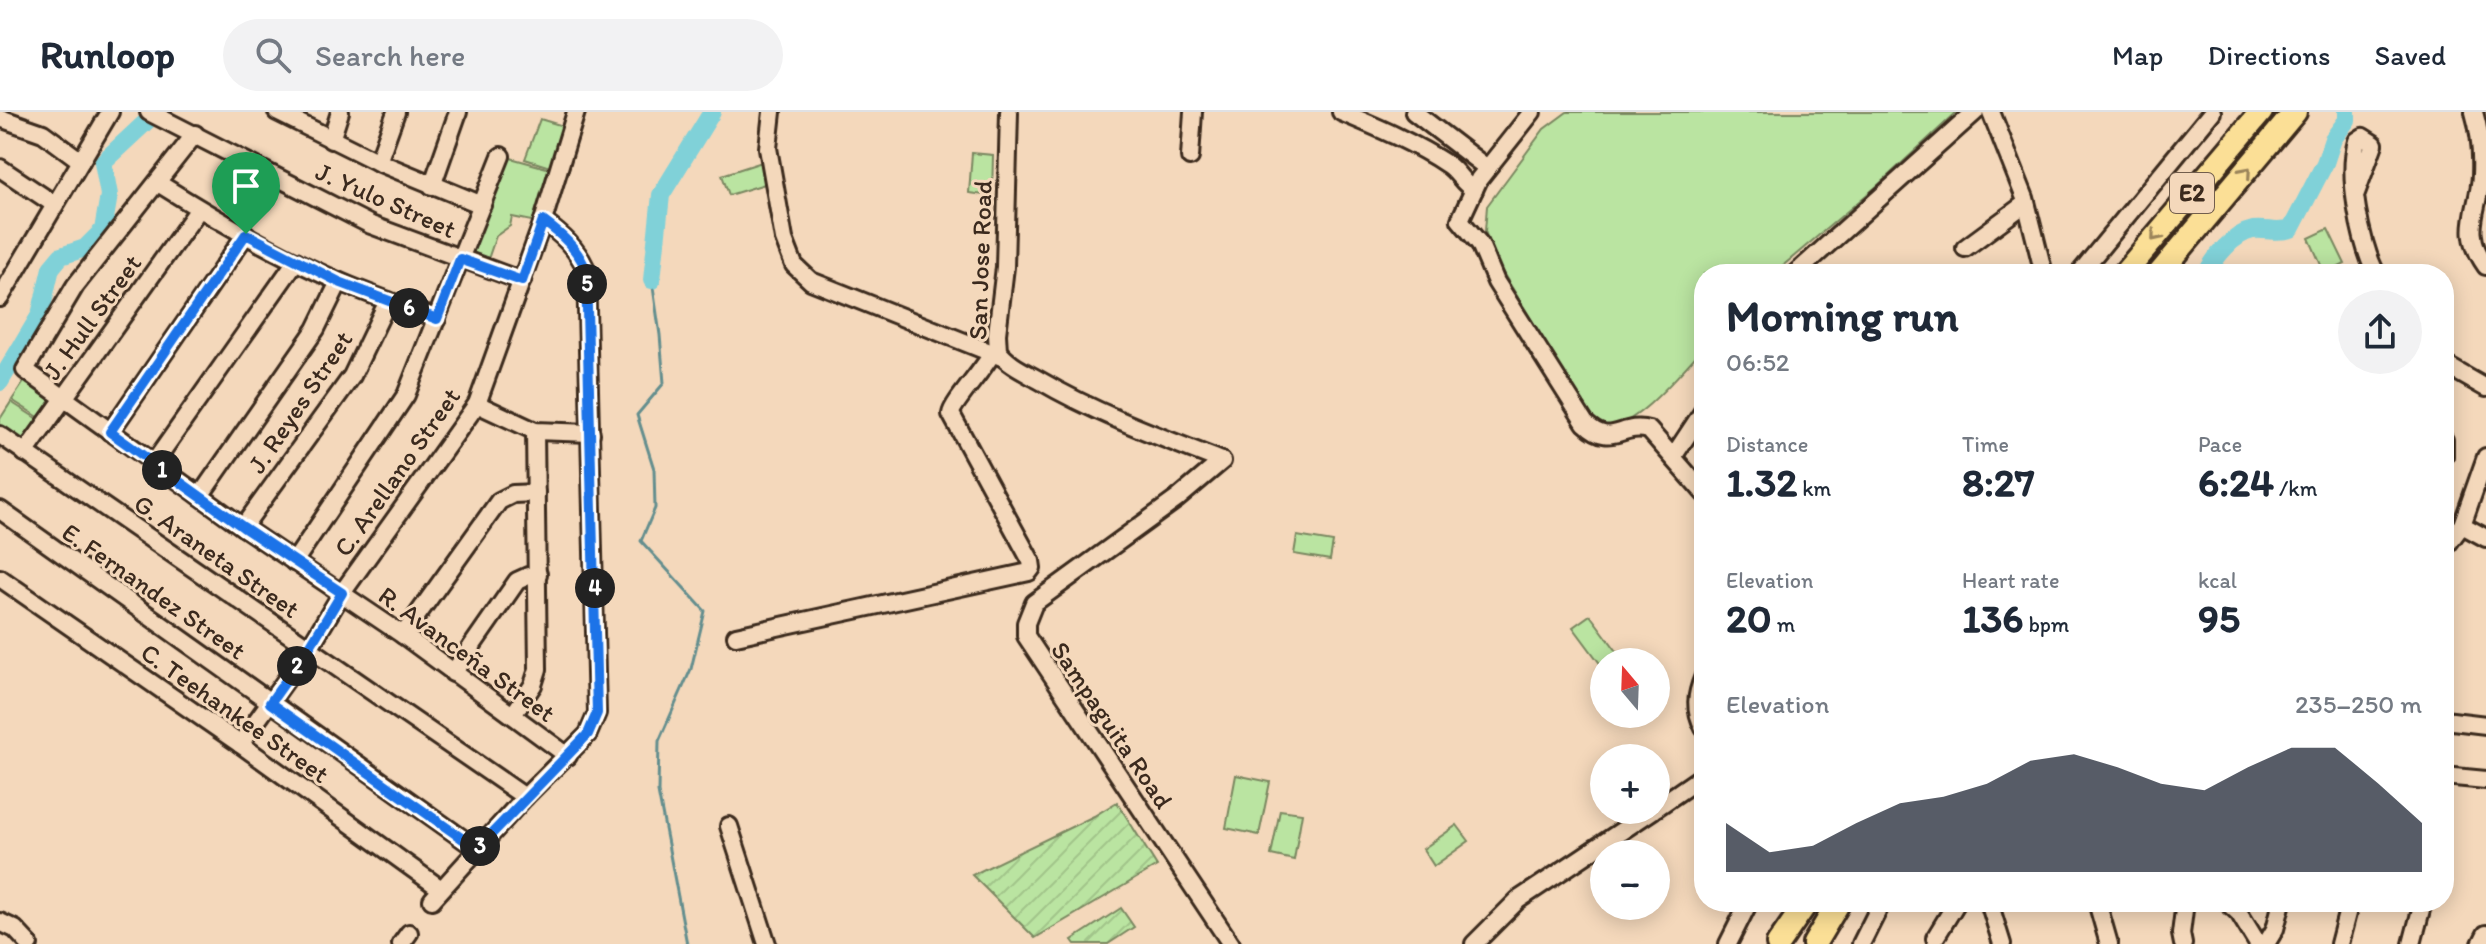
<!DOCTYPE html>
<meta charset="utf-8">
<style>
body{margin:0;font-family:Itim,sans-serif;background:#f2f2f3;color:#1f2937;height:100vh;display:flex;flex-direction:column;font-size:30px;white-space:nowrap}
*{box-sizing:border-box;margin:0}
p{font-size:26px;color:#747a83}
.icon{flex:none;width:44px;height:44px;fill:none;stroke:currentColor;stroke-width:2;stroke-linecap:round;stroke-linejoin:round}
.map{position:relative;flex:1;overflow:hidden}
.panel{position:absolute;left:1694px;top:152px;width:760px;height:648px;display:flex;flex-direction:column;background:#fff;border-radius:32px;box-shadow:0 4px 20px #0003}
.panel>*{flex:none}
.needle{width:52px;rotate:341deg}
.tools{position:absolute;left:1590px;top:536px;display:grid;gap:16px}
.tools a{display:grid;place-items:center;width:80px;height:80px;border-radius:50%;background:#fff;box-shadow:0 4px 20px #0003;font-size:40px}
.pin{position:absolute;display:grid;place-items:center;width:68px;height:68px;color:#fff;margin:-82px -34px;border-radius:50% 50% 50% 0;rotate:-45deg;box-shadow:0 0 8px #0007}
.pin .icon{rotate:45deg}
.km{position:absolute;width:40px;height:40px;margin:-20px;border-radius:50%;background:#222;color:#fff;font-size:22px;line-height:40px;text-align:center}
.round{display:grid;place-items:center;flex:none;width:84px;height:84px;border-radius:42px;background:#f2f2f3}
.summary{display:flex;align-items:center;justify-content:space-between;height:136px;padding:0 32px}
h1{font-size:44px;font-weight:700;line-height:60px}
.figures{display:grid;grid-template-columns:repeat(3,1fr);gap:12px;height:136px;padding:8px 32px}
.figures div{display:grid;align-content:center}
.figures b{font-size:40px;font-weight:700}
.figures small{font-size:22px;font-weight:400}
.figures p{font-size:22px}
.chart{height:224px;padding:16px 32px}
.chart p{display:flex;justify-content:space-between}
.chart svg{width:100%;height:144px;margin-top:8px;fill:#111827;opacity:.7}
header{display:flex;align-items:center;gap:48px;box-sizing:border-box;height:112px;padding:0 40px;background:#fff;border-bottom:2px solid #e0e1e3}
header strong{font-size:38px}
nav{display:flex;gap:44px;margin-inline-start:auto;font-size:28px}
.search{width:560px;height:72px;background:#f2f2f3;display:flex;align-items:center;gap:20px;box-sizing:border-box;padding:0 28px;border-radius:44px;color:#747a83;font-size:30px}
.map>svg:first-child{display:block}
</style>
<header>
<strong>Runloop</strong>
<div class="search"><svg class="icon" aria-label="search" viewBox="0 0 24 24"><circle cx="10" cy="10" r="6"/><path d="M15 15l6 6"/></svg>Search here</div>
<nav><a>Map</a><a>Directions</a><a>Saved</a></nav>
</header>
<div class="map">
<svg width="2486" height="832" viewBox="0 0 2486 832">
<defs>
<pattern id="garden-furrows" width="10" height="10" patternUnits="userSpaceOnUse" patternTransform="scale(2)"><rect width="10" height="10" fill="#bae4a1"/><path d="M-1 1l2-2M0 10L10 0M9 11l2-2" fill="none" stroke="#a1c48a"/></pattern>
</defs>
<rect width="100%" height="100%" fill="#f4d8bb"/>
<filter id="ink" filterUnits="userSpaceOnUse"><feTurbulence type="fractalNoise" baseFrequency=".0125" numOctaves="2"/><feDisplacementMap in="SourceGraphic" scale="16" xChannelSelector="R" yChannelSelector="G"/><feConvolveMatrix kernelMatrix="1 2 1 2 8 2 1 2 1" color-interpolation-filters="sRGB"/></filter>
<g filter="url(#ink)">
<g fill="#bae4a1" stroke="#7a8760" stroke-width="2">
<path d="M1567 0H1957L1877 74 1773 162H1704V235C1686 254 1634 319 1607 314 1596 312 1590 301 1584 293L1495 148 1485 119 1487 94 1544 17Z"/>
<polygon points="540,7 563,14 550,55 525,47"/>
<polygon points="972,41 993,43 992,84 969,81"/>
<polygon points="507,45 554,58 537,110 512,105 510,114 496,124 487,150 468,144"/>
<polygon points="762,50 768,71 729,83 722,63"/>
<polygon points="2328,117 2345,152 2325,162 2309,126"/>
<polygon points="26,267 54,285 40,306 12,288"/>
<polygon points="11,290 39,308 22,334 0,319 0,307"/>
<polygon points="1297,424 1333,430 1330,448 1294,442"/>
<polygon points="1590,503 1619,542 1604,550 1602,554 1573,515"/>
<polygon points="1236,663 1270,670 1259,723 1226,716"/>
<polygon points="1280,698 1302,701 1294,748 1271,743"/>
<polygon points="1457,713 1469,729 1434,754 1423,737"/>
</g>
<g fill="url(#garden-furrows)" stroke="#7a8760" stroke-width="2">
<polygon points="1117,690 1157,754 1035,826 972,763 1094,704"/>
<polygon points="1121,796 1134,815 1108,832 1075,832 1072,828"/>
</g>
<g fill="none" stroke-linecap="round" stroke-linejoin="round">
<polyline stroke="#648e8e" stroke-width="3" points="652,168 660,223 664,271 637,303 654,357 655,396 641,429 705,499 691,557 659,629 658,680 687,832"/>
<g stroke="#80d1d8" stroke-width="18">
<path d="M2206 162C2215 145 2233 122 2253 118 2266 116 2276 122 2291 117L2325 51 2333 27 2347 8V0"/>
<polyline points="652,168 661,83 712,0"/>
<polyline points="0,270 40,203 51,156 61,144 85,136 103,118 109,83 103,50 147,9"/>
</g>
<defs>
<g id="minor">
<polyline points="149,0 371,113 522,169"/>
<polyline points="277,0 378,50 482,93"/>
<polyline points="772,0 768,36 784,127 794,153 811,169 1002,245"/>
<path d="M1009 0 1005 155 997 222 998 239C1008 253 1025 260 1039 268 1097 302 1160 325 1222 349L1177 387 1034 491 1026 511V524L1231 832"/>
<path d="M1341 0C1377 15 1415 31 1448 53 1459 61 1462 71 1474 78"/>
<polyline points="1414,0 1487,56"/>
<path d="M1532 0 1479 67 1460 108 1480 132 1496 170 1585 311C1612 337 1621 310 1649 318L1704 381"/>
<polyline points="1991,0 2025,86 2044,162"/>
<path d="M2474 0C2480 20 2482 42 2481 63 2479 100 2460 118 2486 154"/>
<polyline points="0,6 43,21 81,49"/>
<polyline points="195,22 75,174 25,258 243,415 403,523 568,644"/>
<polyline points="331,28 340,0"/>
<polyline points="1190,45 1193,0"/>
<polyline points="378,50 396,0"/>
<polyline points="0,56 54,92"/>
<path d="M158 71C215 107 275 142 338 169 370 183 404 194 437 207"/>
<polyline points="432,74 458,0"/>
<path d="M2356 81 2374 32 2363 25 2357 29C2347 64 2360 129 2376 162"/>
<polyline points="1965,136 2026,91"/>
<polyline points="1795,162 1975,0"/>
<polyline points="2079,162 2212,0"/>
<polyline points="0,186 110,0"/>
<polyline points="2444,252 2486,276"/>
<polyline points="477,292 535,319 591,321"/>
<polyline points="110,320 246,122"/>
<polyline points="0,323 525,685"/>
<polyline points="2444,328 2444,344"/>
<polyline points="25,341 199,97"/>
<polyline points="1673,345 1704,298"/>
<polyline points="153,352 296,149"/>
<polyline points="200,384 316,217 339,170"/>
<polyline points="0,398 477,737"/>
<polyline points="2462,413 2486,426"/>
<polyline points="243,415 352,264 388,189"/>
<polyline points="2444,437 2462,413 2486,345"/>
<polyline points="294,450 406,283 501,44"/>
<polyline points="0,466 240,632 441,777"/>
<polyline points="403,523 499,389 513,382 536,381"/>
<path d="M736 524 1029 460 1032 456 1031 449 951 302C952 292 985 256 993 240"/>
<polyline points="453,561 517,469 528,464 538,462"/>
<path d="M1704 564C1696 583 1694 597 1704 616"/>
<polyline points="513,603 533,573 538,557 535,319"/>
<polyline points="2444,608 2486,613"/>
<polyline points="240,632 309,536 342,481 477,292 543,109 576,0"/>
<polyline points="2444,664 2486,668"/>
<polyline points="1656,696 1704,663"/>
<polyline points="729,714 767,832"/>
<path d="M432 788 525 685 588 622 597 601 586 157C576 135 562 123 543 109"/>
<polyline points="1989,790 2002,832"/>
<polyline points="2097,790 2109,832"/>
<polyline points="2227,790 2239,801 2258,832"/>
<polyline points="0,810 15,817 29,832"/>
<polyline points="1935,826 1957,790"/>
<polyline points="401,832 409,821"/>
<polyline points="1474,832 1518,788 1653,698"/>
<polyline points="1728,832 1749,790"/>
<polyline points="1861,832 1882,790"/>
<polyline points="2183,832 2181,822 2185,790"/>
<polyline points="2266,832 2275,817 2282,790"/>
<polyline points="2339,832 2350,790"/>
<polyline points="2412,832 2423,790"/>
<polyline points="2481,832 2486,822"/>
</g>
<g id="highway">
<polyline points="2124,162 2261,0"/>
<polyline points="2159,162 2295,0"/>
<polyline points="1778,832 1807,790"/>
<polyline points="1814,832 1839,790"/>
</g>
</defs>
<use href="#minor" stroke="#3b2a1e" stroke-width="22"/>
<use href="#highway" stroke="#3b2a1e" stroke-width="28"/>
<use href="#minor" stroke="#f4d8bb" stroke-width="16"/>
<use href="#highway" stroke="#fbdf96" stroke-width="22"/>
</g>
<defs><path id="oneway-chevron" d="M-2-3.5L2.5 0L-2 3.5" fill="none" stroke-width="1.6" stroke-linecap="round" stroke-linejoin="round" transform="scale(2)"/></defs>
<g stroke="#9b845a">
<use href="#oneway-chevron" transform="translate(2246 60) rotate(-49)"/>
<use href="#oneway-chevron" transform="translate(2156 124) rotate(130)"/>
</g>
</g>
<g fill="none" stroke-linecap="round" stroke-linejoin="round" filter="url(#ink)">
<defs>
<path id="route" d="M543 109C562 123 576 135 586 157L597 601 588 622 477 737 270 591 309 536 342 481 243 415 110 320 246 122 339 170 437 207 460 147 522 169Z"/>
</defs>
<use href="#route" stroke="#fff" stroke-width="16"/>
<use href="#route" stroke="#1a73e8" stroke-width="10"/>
</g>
<g text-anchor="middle" stroke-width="6" stroke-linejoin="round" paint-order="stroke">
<rect fill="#f4d8bb" stroke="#725e4d" stroke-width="2" x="2170" y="61" width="44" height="40" rx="6"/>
<g font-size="24" font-weight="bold" fill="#3b2a1e">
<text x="2192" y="89">E2</text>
</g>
<g font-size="26" fill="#3b2a1e" stroke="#f4d8bb">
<text transform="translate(386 88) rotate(24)" y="9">J. Yulo Street</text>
<text transform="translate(980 148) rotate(-88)" y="9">San Jose Road</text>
<text transform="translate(92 205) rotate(-54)" y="9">J. Hull Street</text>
<text transform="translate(300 290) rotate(-56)" y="9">J. Reyes Street</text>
<text transform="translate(397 360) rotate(-55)" y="9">C. Arellano Street</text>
<text transform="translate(217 444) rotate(35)" y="9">G. Araneta Street</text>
<text transform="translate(154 479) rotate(35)" y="9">E. Fernandez Street</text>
<text transform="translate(467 542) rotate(36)" y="9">R. Avanceña Street</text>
<text transform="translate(235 601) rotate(35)" y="9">C. Teehankee Street</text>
<text transform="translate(1112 613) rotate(56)" y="9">Sampaguita Road</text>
</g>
</g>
</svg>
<div class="tools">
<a><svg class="needle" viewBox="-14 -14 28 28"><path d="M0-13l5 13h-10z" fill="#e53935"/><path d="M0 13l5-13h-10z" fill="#747a83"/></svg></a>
<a>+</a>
<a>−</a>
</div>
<div class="pin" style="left:246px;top:122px;background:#1e9e55"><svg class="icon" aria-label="arrive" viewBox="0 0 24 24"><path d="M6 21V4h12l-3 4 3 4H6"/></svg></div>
<b class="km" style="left:162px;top:358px">1</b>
<b class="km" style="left:297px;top:554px">2</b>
<b class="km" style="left:480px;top:734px">3</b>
<b class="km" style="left:595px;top:476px">4</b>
<b class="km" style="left:587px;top:172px">5</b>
<b class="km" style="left:409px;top:196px">6</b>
<section class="panel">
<div class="summary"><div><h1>Morning run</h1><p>06:52</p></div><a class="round"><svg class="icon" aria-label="share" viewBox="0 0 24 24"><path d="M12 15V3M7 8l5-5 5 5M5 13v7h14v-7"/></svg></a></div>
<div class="figures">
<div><p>Distance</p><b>1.32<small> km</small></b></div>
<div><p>Time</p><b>8:27</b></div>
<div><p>Pace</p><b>6:24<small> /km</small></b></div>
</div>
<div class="figures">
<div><p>Elevation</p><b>20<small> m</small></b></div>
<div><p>Heart rate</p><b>136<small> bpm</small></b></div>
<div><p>kcal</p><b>95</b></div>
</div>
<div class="chart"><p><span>Elevation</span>235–250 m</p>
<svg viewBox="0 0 160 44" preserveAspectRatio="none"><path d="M0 44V29L10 38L20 36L30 29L40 23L50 21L60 17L70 10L80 8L90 12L100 17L110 19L120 12L130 6L140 6L150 17L160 29V44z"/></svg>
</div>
</section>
</div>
